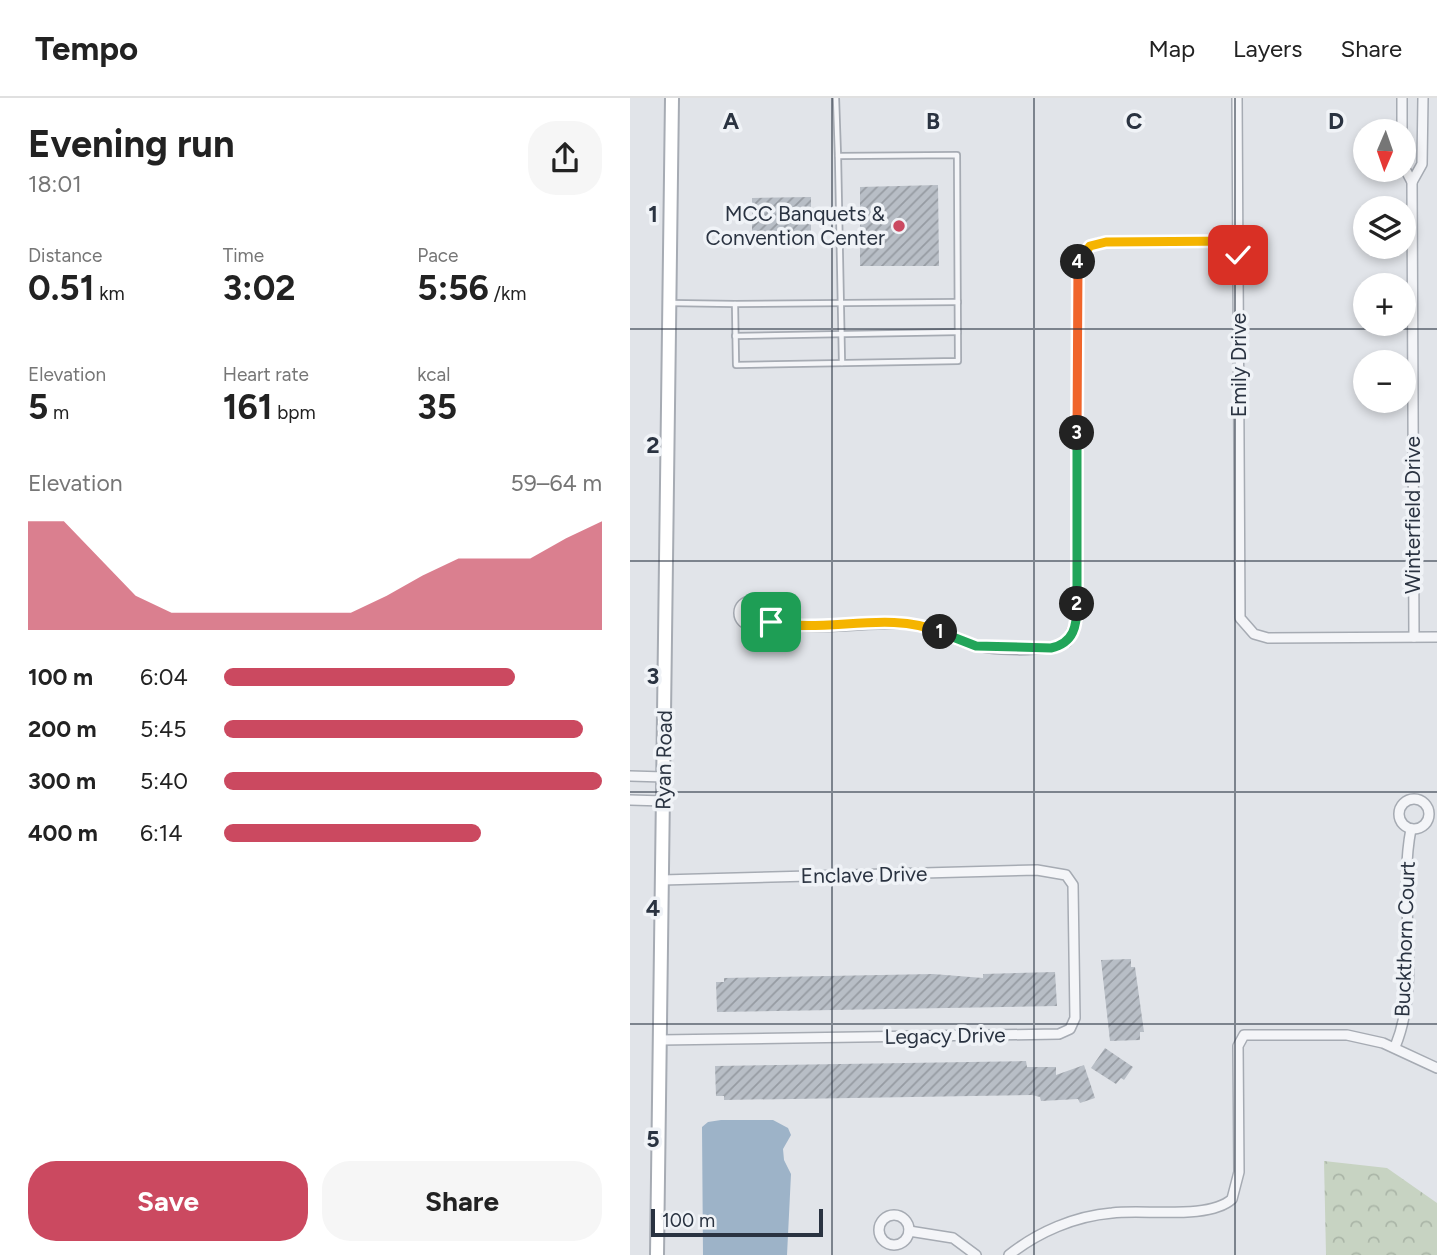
<!DOCTYPE html>
<meta charset="utf-8">
<style>
body{margin:0;font-family:Figtree,sans-serif;background:#f6f6f6;color:#222;height:100vh;display:flex;flex-direction:column;font-size:26px;white-space:nowrap}
*{box-sizing:border-box;margin:0}
p{font-size:23px;color:#767676}
.icon{flex:none;width:38px;height:38px;fill:none;stroke:currentColor;stroke-width:2;stroke-linecap:round;stroke-linejoin:round}
.map{position:relative;flex:1;overflow:hidden}
.sheet{display:flex;flex-direction:column;background:#fff;width:630px}
.sheet>*{flex:none}
.needle{width:46px;rotate:182deg}
.fabs{position:absolute;left:723px;top:21px;display:grid;gap:14px}
.fabs a{display:grid;place-items:center;width:63px;height:63px;border-radius:50%;background:#fff;box-shadow:0 4px 10px #0003;font-size:35px}
.scale{position:absolute;left:21px;bottom:18px;width:172px;box-sizing:border-box;padding-left:7px;border:4px solid #2a3341;border-top:0;font-size:19px;line-height:24px;white-space:nowrap;color:#2a3341;-webkit-text-stroke:5px #f0f3f7;paint-order:stroke}
.pin{position:absolute;display:grid;place-items:center;width:60px;height:60px;color:#fff;margin:-30px;border-radius:14px;box-shadow:0 4px 10px #0006}
.km{position:absolute;width:35px;height:35px;margin:-18px;border-radius:50%;background:#222;color:#fff;font-size:19px;line-height:35px;text-align:center}
.round{display:grid;place-items:center;flex:none;width:74px;height:74px;border-radius:28px;background:#f6f6f6}
.headline{display:flex;align-items:center;justify-content:space-between;height:119px;padding:0 28px}
h1{font-size:38px;font-weight:700;line-height:52px}
.metrics{display:grid;grid-template-columns:repeat(3,1fr);gap:10px;height:119px;padding:7px 28px}
.metrics div{display:grid;align-content:center}
.metrics b{font-size:35px;font-weight:700}
.metrics small{font-size:19px;font-weight:400}
.metrics p{font-size:19px}
.chart{height:196px;padding:14px 28px}
.chart p{display:flex;justify-content:space-between}
.chart svg{width:100%;height:126px;margin-top:7px;fill:#cb4960;opacity:.7}
.cta{display:flex;gap:14px;margin-top:auto;padding:14px 28px}
.cta a{flex:1;height:80px;border-radius:28px;background:#cb4960;color:#fff;font-size:28px;font-weight:700;line-height:80px;text-align:center}
.cta a+a{background:#f6f6f6;color:#222}
ul{padding:0 28px;list-style:none;font-size:23px}
li{display:grid;grid-template-columns:112px 84px 1fr;align-items:center;height:52px}
li i{height:18px;border-radius:9px;background:#cb4960}
header{display:flex;align-items:center;gap:42px;box-sizing:border-box;height:98px;padding:0 35px;background:#fff;border-bottom:2px solid #e0e0e0}
header strong{font-size:33px}
nav{display:flex;gap:38px;margin-inline-start:auto;font-size:24px}
main{display:flex;flex:1;min-height:0}
.map>svg:first-child{display:block}
</style>
<header>
<strong>Tempo</strong>
<nav><a>Map</a><a>Layers</a><a>Share</a></nav>
</header>
<main>
<section class="sheet">
<div class="headline"><div><h1>Evening run</h1><p>18:01</p></div><a class="round"><svg class="icon" aria-label="share" viewBox="0 0 24 24"><path d="M12 15V3M7 8l5-5 5 5M5 13v7h14v-7"/></svg></a></div>
<div class="metrics">
<div><p>Distance</p><b>0.51<small> km</small></b></div>
<div><p>Time</p><b>3:02</b></div>
<div><p>Pace</p><b>5:56<small> /km</small></b></div>
</div>
<div class="metrics">
<div><p>Elevation</p><b>5<small> m</small></b></div>
<div><p>Heart rate</p><b>161<small> bpm</small></b></div>
<div><p>kcal</p><b>35</b></div>
</div>
<div class="chart"><p><span>Elevation</span>59–64 m</p>
<svg viewBox="0 0 160 44" preserveAspectRatio="none"><path d="M0 44V6L10 6L20 19L30 32L40 38L50 38L60 38L70 38L80 38L90 38L100 32L110 25L120 19L130 19L140 19L150 12L160 6V44z"/></svg>
</div>
<ul>
<li><b>100 m</b>6:04<i style="width:77%"></i></li>
<li><b>200 m</b>5:45<i style="width:95%"></i></li>
<li><b>300 m</b>5:40<i style="width:100%"></i></li>
<li><b>400 m</b>6:14<i style="width:68%"></i></li>
</ul>
<div class="cta"><a>Save</a><a>Share</a></div>
</section>
<div class="map">
<svg width="807" height="1157" viewBox="0 0 807 1157">
<defs>
<pattern id="forest-crowns" width="20" height="18" patternUnits="userSpaceOnUse" patternTransform="scale(1.75)"><rect width="20" height="18" fill="#c7d3c2"/><path d="M2 6a3 3 0 1 1 6 0M12 15a3 3 0 1 1 6 0" fill="none" stroke="#abb6a8"/></pattern>
<pattern id="building-hatch" width="6" height="6" patternUnits="userSpaceOnUse" patternTransform="scale(1.75)"><rect width="6" height="6" fill="#b8bec6"/><path d="M-1 1l2-2M0 6l6-6M5 7l2-2" fill="none" stroke="#969ba2"/></pattern>
</defs>
<rect width="100%" height="100%" fill="#e1e4e9"/>
<polygon fill="url(#forest-crowns)" points="694,1063 757,1070 807,1105 807,1157 696,1157"/>
<polygon fill="#9db3c8" points="91,1022 143,1022 158,1030 161,1037 153,1051 154,1062 161,1076 157,1157 73,1157 72,1029 78,1024"/>
<g fill="url(#building-hatch)">
<polygon points="308,87 309,168 230,168 230,89"/>
<polygon points="181,99 181,144 122,145 122,100"/>
<polygon points="501,861 501,869 505,869 514,934 510,934 510,942 480,943 471,862"/>
<polygon points="425,874 427,908 87,914 86,884 94,884 94,880 303,876 353,880 353,876"/>
<polygon points="475,950 503,969 494,982 491,980 486,986 461,970"/>
<polygon points="396,963 397,969 426,969 426,977 454,967 465,1000 450,1005 448,1001 411,1003 410,999 402,997 94,1002 94,998 86,998 85,968"/>
</g>
<g fill="none" stroke-linecap="round" stroke-linejoin="round">
<defs>
<g id="lane">
<polyline points="208,58 212,265"/>
<polyline points="40,205 105,206 106,267 328,263 327,57 208,58 206,0"/>
<polyline points="105,206 328,204"/>
<polyline points="105,238 328,234"/>
</g>
<g id="street">
<polyline points="607,0 610,520 624,536 638,540 807,539"/>
<polyline points="772,0 772,33"/>
<polyline points="774,69 782,84 784,539"/>
<polyline points="782,84 792,66 793,0"/>
<circle cx="121" cy="515" r="12"/>
<path d="M133 520C175 538 236 522 281 526 301 528 318 539 337 545 358 553 417 555 437 544L447 522V176C448 157 457 146 476 144L608 143"/>
<polyline points="0,678 34,679"/>
<circle cx="784" cy="716" r="15"/>
<polyline points="0,702 34,703"/>
<polyline points="30,942 429,936 440,931 445,920 443,787 436,777 407,772 32,782"/>
<path d="M765 949C793 881 767 802 781 731"/>
<circle cx="264" cy="1132" r="15"/>
<polyline points="279,1133 323,1140 346,1157"/>
<path d="M379 1157C408 1134 445 1118 482 1115 514 1111 579 1122 602 1101L609 1074 608 948 614 937H717L753 945 807 970"/>
</g>
<polyline id="secondary" points="27,1157 42,0"/>
</defs>
<use href="#lane" stroke="#a6abb3" stroke-width="8"/>
<use href="#street" stroke="#a6abb3" stroke-width="12"/>
<use href="#secondary" stroke="#a6abb3" stroke-width="16"/>
<use href="#lane" stroke="#f4f5f8" stroke-width="4.5"/>
<use href="#street" stroke="#f4f5f8" stroke-width="9"/>
<use href="#secondary" stroke="#fff" stroke-width="12"/>
</g>
<g fill="none" stroke-linecap="round" stroke-linejoin="round">
<defs>
<path id="split-1" d="M141 524C195 536 258 512 310 534"/>
<path id="split-2" d="M310 534 346 548 421 550C444 545 447 528 447 506"/>
<polyline id="split-3" points="447,335 447,506"/>
<polyline id="split-4" points="447,335 448,164"/>
<polyline id="split-5" points="448,164 460,148 476,144 608,143 608,157"/>
</defs>
<use href="#split-1" stroke="#fff" stroke-width="14"/>
<use href="#split-2" stroke="#fff" stroke-width="14"/>
<use href="#split-3" stroke="#fff" stroke-width="14"/>
<use href="#split-4" stroke="#fff" stroke-width="14"/>
<use href="#split-5" stroke="#fff" stroke-width="14"/>
<use href="#split-1" stroke="#f5b400" stroke-width="9"/>
<use href="#split-2" stroke="#22a559" stroke-width="9"/>
<use href="#split-3" stroke="#22a559" stroke-width="9"/>
<use href="#split-4" stroke="#f0652b" stroke-width="9"/>
<use href="#split-5" stroke="#f5b400" stroke-width="9"/>
</g>
<path fill="none" stroke="#2a3341" stroke-width="2" stroke-opacity="0.55" d="M202 0V1157M404 0V1157M605 0V1157M0 231H807M0 463H807M0 694H807M0 926H807"/>
<circle fill="#cb4960" stroke="#f0f3f7" stroke-width="2.5" cx="269" cy="128" r="7"/>
<g text-anchor="middle" stroke-width="7" stroke-linejoin="round" paint-order="stroke">
<g font-size="21" fill="#2a3341" stroke="#f0f3f7" text-anchor="end">
<text x="255" y="123">MCC Banquets &amp;<tspan x="255" dy="24">Convention Center</tspan></text>
</g>
<g font-size="21" fill="#2a3341" stroke="#f0f3f7">
<text transform="translate(609 267) rotate(-90)" y="7">Emily Drive</text>
<text transform="translate(783 417) rotate(-90)" y="7">Winterfield Drive</text>
<text transform="translate(34 662) rotate(-89)" y="7">Ryan Road</text>
<text transform="translate(234 777) rotate(-1)" y="7">Enclave Drive</text>
<text transform="translate(775 841) rotate(-88)" y="7">Buckthorn Court</text>
<text transform="translate(315 938) rotate(-1)" y="7">Legacy Drive</text>
</g>
</g>
<g font-size="23" text-anchor="middle" font-weight="bold" fill="#2a3341" stroke="#f0f3f7" stroke-width="7" stroke-linejoin="round" paint-order="stroke">
<text x="101" y="31">A</text>
<text x="303" y="31">B</text>
<text x="504" y="31">C</text>
<text x="706" y="31">D</text>
<text x="23" y="124">1</text>
<text x="23" y="355">2</text>
<text x="23" y="586">3</text>
<text x="23" y="818">4</text>
<text x="23" y="1049">5</text>
</g>
</svg>
<div class="fabs">
<a><svg class="needle" viewBox="-14 -14 28 28"><path d="M0-13l5 13h-10z" fill="#e53935"/><path d="M0 13l5-13h-10z" fill="#767676"/></svg></a>
<a><svg class="icon" aria-label="layers" viewBox="0 0 24 24"><path d="M12 4l9 5-9 5-9-5zM3 14l9 5 9-5"/></svg></a>
<a>+</a>
<a>−</a>
</div>
<div class="scale">100 m</div>
<div class="pin" style="left:141px;top:524px;background:#1e9e55"><svg class="icon" aria-label="arrive" viewBox="0 0 24 24"><path d="M6 21V4h12l-3 4 3 4H6"/></svg></div>
<div class="pin" style="left:608px;top:157px;background:#d93025"><svg class="icon" aria-label="check" viewBox="0 0 24 24"><path d="M5 12l5 5 9-10"/></svg></div>
<b class="km" style="left:310px;top:534px">1</b>
<b class="km" style="left:447px;top:506px">2</b>
<b class="km" style="left:447px;top:335px">3</b>
<b class="km" style="left:448px;top:164px">4</b>
</div>
</main>
